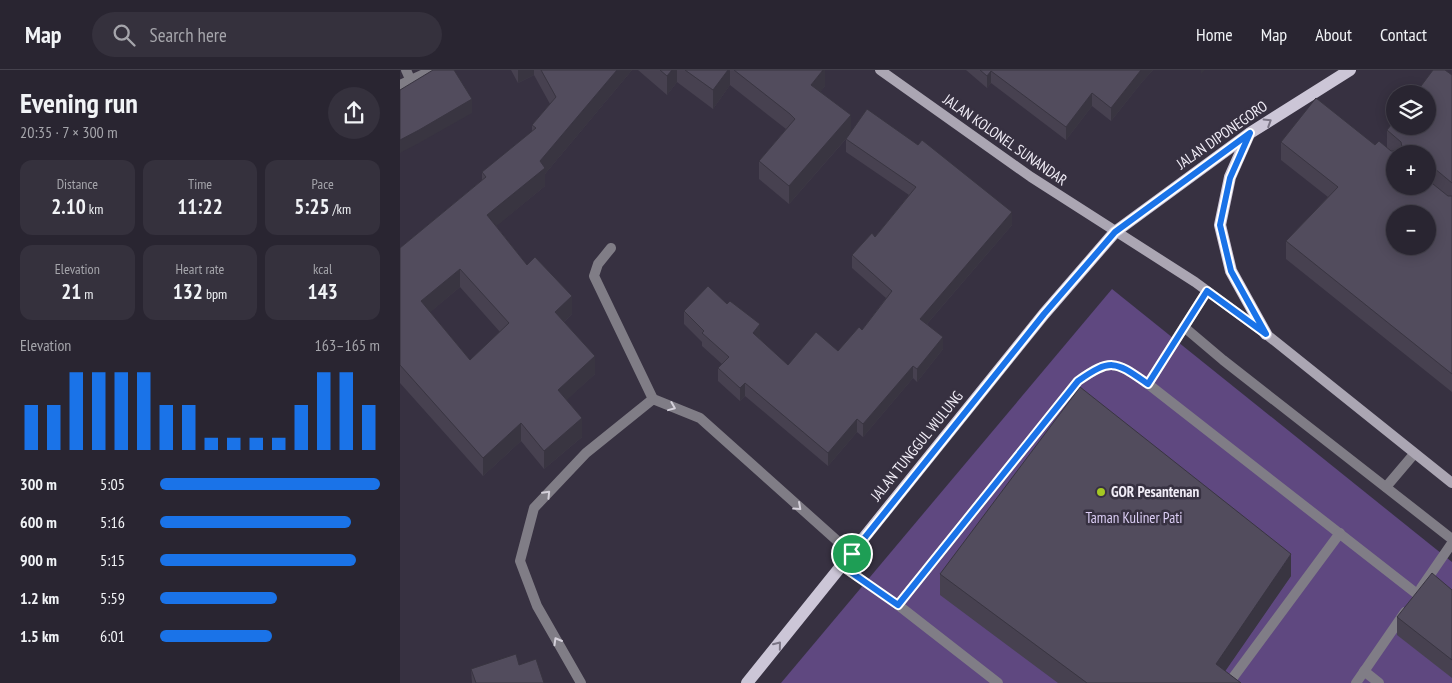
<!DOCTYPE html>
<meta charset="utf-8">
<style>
body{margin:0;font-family:"PT Sans Narrow",sans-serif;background:#35313d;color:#f1f3f6;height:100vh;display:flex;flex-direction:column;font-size:19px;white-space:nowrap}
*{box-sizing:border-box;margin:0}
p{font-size:16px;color:#a5a5ab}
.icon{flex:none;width:28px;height:28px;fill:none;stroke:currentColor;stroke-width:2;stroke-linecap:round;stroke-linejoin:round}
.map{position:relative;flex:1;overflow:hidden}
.sheet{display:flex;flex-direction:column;background:#292531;width:400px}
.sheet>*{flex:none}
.buttons{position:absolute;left:986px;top:15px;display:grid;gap:10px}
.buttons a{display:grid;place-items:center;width:50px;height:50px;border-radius:50%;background:#292531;box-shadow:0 2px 12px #0003,0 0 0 1px #45424d;font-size:25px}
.pin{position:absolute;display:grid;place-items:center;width:42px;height:42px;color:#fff;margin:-21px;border:2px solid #fff;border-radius:50%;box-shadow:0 1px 5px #0007}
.round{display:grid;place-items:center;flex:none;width:52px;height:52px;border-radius:26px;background:#35313d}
.headline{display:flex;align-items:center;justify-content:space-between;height:85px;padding:0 20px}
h1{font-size:28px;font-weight:800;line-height:38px}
.metrics{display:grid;grid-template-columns:repeat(3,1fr);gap:8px;height:85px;padding:5px 20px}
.metrics div{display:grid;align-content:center;border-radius:12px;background:#35313d;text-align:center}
.metrics b{font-size:21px;font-weight:800}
.metrics small{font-size:14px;font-weight:400}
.metrics p{font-size:14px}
.chart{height:140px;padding:10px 20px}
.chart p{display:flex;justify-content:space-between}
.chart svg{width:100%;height:90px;margin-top:5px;stroke:#1a73e8;stroke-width:6}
ul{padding:0 20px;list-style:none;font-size:16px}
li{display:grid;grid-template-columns:80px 60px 1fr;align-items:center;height:38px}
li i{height:12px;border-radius:6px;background:#1a73e8}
header{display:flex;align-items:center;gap:30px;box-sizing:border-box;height:70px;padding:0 25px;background:#292531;border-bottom:1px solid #45424d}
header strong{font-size:24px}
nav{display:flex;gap:28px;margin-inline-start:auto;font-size:18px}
.search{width:350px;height:45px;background:#35313d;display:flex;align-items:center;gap:12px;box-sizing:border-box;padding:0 18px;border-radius:28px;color:#a5a5ab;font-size:19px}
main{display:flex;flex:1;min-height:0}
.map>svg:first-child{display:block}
</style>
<header>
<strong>Map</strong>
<div class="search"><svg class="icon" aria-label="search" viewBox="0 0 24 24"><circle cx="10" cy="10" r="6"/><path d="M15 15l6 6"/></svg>Search here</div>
<nav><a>Home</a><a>Map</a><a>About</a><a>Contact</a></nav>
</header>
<main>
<section class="sheet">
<div class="headline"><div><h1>Evening run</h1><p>20:35 · 7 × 300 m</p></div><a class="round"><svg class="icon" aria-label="share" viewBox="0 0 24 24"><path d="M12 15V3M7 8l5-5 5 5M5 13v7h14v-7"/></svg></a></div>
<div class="metrics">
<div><p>Distance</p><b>2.10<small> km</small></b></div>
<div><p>Time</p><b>11:22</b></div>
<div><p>Pace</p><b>5:25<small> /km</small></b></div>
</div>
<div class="metrics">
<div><p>Elevation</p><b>21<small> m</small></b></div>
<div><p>Heart rate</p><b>132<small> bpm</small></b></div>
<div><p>kcal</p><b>143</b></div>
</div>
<div class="chart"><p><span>Elevation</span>163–165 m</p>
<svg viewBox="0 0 160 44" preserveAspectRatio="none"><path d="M5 44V22M15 44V22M25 44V6M35 44V6M45 44V6M55 44V6M65 44V22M75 44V22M85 44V38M95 44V38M105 44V38M115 44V38M125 44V22M135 44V6M145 44V6M155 44V22"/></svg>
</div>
<ul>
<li><b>300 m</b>5:05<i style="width:100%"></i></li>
<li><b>600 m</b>5:16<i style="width:87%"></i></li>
<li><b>900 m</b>5:15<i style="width:89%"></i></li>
<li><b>1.2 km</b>5:59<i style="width:53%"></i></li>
<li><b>1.5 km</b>6:01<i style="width:51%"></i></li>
</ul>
</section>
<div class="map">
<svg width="1052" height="613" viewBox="0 0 1052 613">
<rect width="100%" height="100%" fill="#373141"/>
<polygon fill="#5f4880" points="712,219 1052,492 1052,613 381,613"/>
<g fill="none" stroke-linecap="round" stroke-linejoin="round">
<g stroke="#807d86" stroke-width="10">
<polyline points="211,178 198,194 194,206 253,329"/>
<polyline points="807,221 784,257 823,290 1052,469"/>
<polyline points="784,257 748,314 1017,524"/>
<polyline points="986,417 1014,384"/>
<polyline points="442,496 498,535 598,613"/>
<polyline points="1021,518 1052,473"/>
<path d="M498 535 678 311C712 287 716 292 748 314"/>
<polyline points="964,601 979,613"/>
<polyline points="181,613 137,536 120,491 134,438 186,383 253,329 300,348 452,484"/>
<polyline points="829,613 940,463"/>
<polyline points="956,613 1005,542"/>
</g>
<g stroke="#807d86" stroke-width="10">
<polyline points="6,0 11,11"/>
<polyline points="0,15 33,0"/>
</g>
<polyline stroke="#aba6b3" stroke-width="10" points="480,0 631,107 795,212 866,264 1052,413"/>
<g stroke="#ccc6d7" stroke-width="12">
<polyline points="849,64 830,107 820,155 831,201 866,264"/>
<polyline points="347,613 644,244 715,162 850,63 950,0"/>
</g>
</g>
<g fill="#474150" fill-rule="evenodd">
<path d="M111 0H232L145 104V116L96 156 127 195 172 244 164 252 195 304 166 330 182 367 144 399 121 371 83 406 0 313V178L82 110V102L132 62V55L150 34 134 5 118 13ZM60 217 100 262 70 290 30 242Z"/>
<polygon points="238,0 425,0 425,16 420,22 451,62 612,155 527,254 543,279 517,312 513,308 463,367 457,362 428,396 345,326 340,331 318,311 318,298 322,294 302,276 302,272 284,254 284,241 360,267 359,269 388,295 438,281 462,260 486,228 452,198 452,185 475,167 509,125 446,82 446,69 389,134 359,109 359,91 386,59 330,15 313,39 277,12 267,25"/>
<polygon points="566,0 753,0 742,12 711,51 692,36 666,70 591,13 587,18"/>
<path d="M1052 5V322L886 189V171L928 127 881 90V72L987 78V60ZM995 84H1028V116Z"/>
<polygon points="540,504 891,506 825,601 841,613 658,613 540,525"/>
<polygon points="1052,520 1052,608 997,565 997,547"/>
<polygon points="119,595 144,613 72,613 71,599"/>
</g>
<g fill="#393541">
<polygon points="118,0 134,0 134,5 118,13"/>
<polygon points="217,0 232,0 145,104 145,116 87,164 87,145 140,91"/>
<polygon points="272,0 277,0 277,12 267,25 267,6"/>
<polygon points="328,0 330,0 330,15 313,39 313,20"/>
<polygon points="423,0 425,0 425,16 411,34 411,15"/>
<polygon points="741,0 753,0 742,12 711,51 711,38"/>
<polygon points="801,0 805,0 801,4"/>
<polygon points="591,1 591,13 587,18 587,6"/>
<polygon points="692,23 692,36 666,70 666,57"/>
<polygon points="72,29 72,43 19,73 0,83 0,70"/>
<polygon points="451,45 451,63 389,134 389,116"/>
<polygon points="612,142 612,155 520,262 520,249"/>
<polygon points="60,199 60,217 21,250 21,231"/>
<polygon points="172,226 172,244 155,260 155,242"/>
<polygon points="360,254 360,267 353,276 353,263"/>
<polygon points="543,267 543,279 517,312 517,299"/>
<polygon points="195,286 195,304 158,338 158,320"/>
<polygon points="513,296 513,308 463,367 463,354"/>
<polygon points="345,313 345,326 340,331 340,318"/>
<polygon points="182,348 182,367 144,399 144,381"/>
<polygon points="457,349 457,362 428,396 428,383"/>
<polygon points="121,353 121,371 83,406 83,388"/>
<polygon points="891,484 891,506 817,613 816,594"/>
</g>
<g fill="#524c5d" stroke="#393541" fill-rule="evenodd">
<polygon points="33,0 54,0 72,29 19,60 0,70 0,20"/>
<path d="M141 0H217L140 91 145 98 87 145 127 195 135 187 172 226 155 242 195 286 158 320 182 348 144 381 121 353 83 388 0 295V178L86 107 82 102 136 58 132 55 156 27ZM60 199 109 253 70 290 21 231Z"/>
<polygon points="260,0 272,0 267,6"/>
<polygon points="285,0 328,0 313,20"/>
<polygon points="334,0 423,0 411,15 451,45 389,116 359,91 395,49 390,44"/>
<polygon points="580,0 741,0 711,38 692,23 666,57 591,1 587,6"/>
<path d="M1033 0H1045L1052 5V113L1028 93V84H995V116H1028V110L1048 126H1052V304L886 171 938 117 881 72 916 28 975 75 979 71 991 81H998L1002 77 1001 72 987 60 995 50V56H1028V24H1015ZM995 144H1028V176H995Z"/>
<polygon points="467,39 518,75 522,70 612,142 520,249 543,267 517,299 513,296 463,354 457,349 428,383 345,313 340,318 318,298 329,287 302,263 304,261 284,241 308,216 327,234 330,231 360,254 353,263 388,295 416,262 438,281 459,257 462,260 492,221 452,185 472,163 475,167 516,117 446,69"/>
<polygon points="680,317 891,484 816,594 841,613 687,613 540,504"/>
<polygon points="1032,503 1052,520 1052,590 997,547"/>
<polygon points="116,584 119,595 136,589 144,613 76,613 71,599"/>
</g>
<defs><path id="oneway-chevron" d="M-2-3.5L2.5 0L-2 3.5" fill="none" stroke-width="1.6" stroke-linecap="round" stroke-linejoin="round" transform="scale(1.25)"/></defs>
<g stroke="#7a7484">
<use href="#oneway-chevron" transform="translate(868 52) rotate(-32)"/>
<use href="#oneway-chevron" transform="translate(378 575) rotate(-51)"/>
</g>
<g stroke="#d4d0da">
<use href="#oneway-chevron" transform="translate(272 337) rotate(22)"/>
<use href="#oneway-chevron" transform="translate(147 424) rotate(-46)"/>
<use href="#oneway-chevron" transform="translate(398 437) rotate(42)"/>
<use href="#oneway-chevron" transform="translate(157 571) rotate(-120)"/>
</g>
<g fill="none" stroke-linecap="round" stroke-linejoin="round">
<defs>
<path id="route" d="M850 63 830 108 820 155 831 201 866 264 807 221 748 314C716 292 712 287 678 311L498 535 442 496 644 244 715 162Z"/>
</defs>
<use href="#route" stroke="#fff" stroke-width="10"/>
<use href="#route" stroke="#1a73e8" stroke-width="6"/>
</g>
<circle fill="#a5c823" stroke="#373141" stroke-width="2" cx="701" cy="422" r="5"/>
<g text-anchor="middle" stroke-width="5" stroke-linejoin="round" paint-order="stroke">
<g font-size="15" fill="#f0ecf6" stroke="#373141">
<text transform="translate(822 65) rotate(-35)" y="5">JALAN DIPONEGORO</text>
<text transform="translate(605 70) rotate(35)" y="5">JALAN KOLONEL SUNANDAR</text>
<text transform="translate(517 376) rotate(-51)" y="5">JALAN TUNGGUL WULUNG</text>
</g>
<g font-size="15" font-weight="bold" fill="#f0ecf6" stroke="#373141" text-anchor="start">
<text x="711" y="427">GOR Pesantenan</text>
</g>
<g font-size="15" fill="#dbcdf4" stroke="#373141">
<text x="734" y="453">Taman Kuliner Pati</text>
</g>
</g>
</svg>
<div class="buttons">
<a><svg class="icon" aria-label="layers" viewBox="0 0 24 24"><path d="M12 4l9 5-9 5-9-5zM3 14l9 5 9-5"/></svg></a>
<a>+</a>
<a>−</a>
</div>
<div class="pin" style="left:452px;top:484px;background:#1e9e55"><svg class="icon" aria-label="arrive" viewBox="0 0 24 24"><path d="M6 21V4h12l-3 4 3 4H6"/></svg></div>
</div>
</main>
